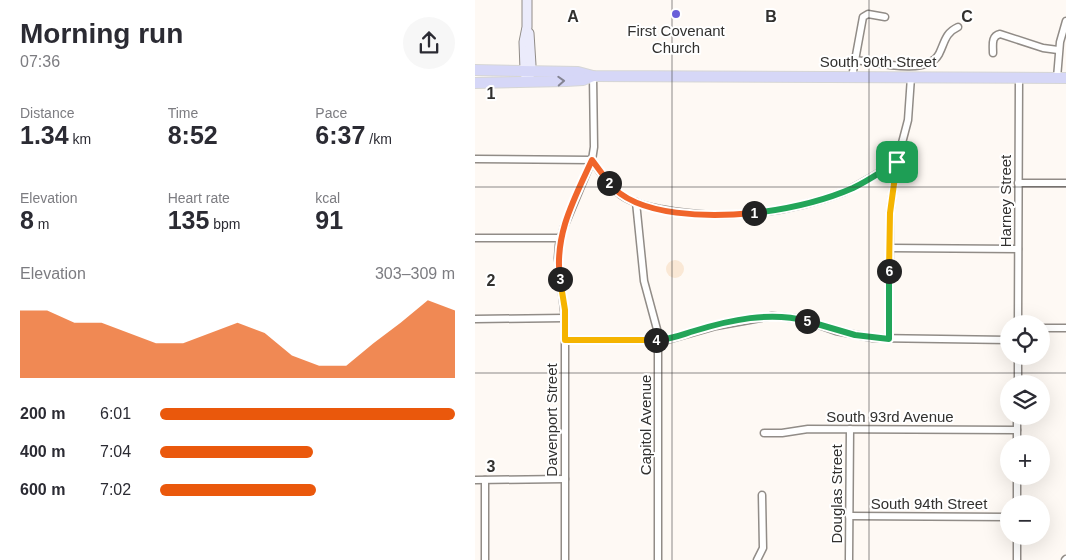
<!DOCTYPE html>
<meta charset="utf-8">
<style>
body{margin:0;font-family:Helvetica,sans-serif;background:#f7f7f7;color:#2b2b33;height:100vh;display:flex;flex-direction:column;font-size:19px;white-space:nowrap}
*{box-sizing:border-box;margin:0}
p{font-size:16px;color:#7c7c81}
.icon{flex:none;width:28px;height:28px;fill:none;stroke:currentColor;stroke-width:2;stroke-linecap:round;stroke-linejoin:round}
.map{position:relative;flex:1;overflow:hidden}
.side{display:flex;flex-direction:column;background:#fff;width:475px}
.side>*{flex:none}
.buttons{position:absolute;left:525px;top:315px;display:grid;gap:10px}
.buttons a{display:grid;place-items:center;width:50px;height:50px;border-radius:50%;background:#fff;box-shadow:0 5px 20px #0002;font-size:25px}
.pin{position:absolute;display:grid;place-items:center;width:42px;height:42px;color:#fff;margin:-21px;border-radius:10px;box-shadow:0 2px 8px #0006}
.km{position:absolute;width:25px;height:25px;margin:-12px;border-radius:50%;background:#222;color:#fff;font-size:14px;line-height:25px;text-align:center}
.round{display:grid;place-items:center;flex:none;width:52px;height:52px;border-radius:26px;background:#f7f7f7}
.overview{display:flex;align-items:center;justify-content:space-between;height:85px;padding:0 20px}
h1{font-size:28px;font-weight:600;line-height:38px}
.stats{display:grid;grid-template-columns:repeat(3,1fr);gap:8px;height:85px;padding:5px 20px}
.stats div{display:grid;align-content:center}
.stats b{font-size:25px;font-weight:600}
.stats small{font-size:14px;font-weight:400}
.stats p{font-size:14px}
.chart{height:140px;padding:10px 20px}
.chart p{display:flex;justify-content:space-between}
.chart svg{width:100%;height:90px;margin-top:5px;fill:#ea580c;opacity:.7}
ul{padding:0 20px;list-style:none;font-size:16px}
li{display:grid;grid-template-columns:80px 60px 1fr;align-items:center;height:38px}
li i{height:12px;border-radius:6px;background:#ea580c}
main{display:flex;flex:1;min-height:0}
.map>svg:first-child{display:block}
</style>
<main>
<section class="side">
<div class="overview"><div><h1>Morning run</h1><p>07:36</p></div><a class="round"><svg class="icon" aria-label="share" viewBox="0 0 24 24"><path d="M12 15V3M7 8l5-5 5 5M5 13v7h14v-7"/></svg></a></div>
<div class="stats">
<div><p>Distance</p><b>1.34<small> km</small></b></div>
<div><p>Time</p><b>8:52</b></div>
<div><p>Pace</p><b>6:37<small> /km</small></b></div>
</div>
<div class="stats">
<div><p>Elevation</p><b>8<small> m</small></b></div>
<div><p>Heart rate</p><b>135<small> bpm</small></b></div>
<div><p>kcal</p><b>91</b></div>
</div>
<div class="chart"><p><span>Elevation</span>303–309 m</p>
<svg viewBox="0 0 160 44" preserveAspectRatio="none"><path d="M0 44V11L10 11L20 17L30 17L40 22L50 27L60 27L70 22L80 17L90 22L100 33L110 38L120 38L130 27L140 17L150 6L160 11V44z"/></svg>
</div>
<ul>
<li><b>200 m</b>6:01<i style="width:100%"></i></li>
<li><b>400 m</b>7:04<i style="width:52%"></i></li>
<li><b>600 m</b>7:02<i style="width:53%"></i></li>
</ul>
</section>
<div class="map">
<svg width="591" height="560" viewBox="0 0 591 560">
<rect width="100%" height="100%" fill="#fef9f4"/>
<circle fill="#fae8d5" cx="200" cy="269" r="9"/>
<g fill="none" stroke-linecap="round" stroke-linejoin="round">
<defs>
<g id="street">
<path d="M518 53C518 45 516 36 525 34L568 48 583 50"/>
<path d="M380 60C400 62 452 76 464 54 470 42 470 33 483 27"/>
<polyline points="377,77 388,17 393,14 410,17"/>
<polyline points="582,78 585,42 591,21"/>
<path d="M0 159 117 160C125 172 134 186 146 195 157 203 172 206 185 209 246 221 311 214 369 192 387 184 404 172 422 162"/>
<polyline points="543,183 591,183"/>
<polyline points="161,202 169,281 183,333 183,560"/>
<polyline points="0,238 86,238"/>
<polyline points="415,248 543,249"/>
<polyline points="0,319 90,318"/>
<polyline points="543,324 544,78"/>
<polyline points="566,328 591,328"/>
<polyline points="414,339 415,213 422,162 433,120 436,77"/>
<polyline points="90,340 192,340 241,326 297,316 327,319 361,331 398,338 534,340"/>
<polyline points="543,384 543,356"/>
<polyline points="289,433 307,433 333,429 542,430"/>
<polyline points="542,444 542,416"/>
<polyline points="0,480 90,479"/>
<polyline points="10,480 10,560"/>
<polyline points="542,504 542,476"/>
<polyline points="374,516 534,517"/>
<polyline points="90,560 90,318 83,258 84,245 89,227 117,160 119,147 118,76"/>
<polyline points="282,560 288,548 287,495"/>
<polyline points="374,560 375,429"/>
<polyline points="542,560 542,536"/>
<polyline points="590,560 591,559"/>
</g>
<g id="secondary">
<polyline points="51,77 50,70 49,42 52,27 52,0"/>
<polyline points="54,77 56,65 54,33"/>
</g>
<g id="primary">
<polyline points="0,70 103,72 118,76 591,78"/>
<polyline points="0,83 91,81 108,80 118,76"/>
</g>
</defs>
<use href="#street" stroke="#918c87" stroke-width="9"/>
<use href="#secondary" stroke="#918c87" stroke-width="11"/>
<use href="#primary" stroke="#d6d6d5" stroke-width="12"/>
<use href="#street" stroke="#fff" stroke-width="6"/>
<use href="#secondary" stroke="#ebebfb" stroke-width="9"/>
<use href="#primary" stroke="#d6d7f7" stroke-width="10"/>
</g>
<defs><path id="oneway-chevron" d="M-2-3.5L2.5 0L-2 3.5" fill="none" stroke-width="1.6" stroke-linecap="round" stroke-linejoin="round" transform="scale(1.25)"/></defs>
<use stroke="#848493" href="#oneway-chevron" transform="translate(86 81) rotate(-3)"/>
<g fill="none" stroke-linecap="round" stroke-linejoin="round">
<defs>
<path id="split-1" d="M279 213C313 209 346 202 378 188 393 181 407 171 422 162"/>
<path id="split-2" d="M134 183C162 218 237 217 279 213"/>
<path id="split-3" d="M85 279C79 235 99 199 117 160L134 183"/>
<polyline id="split-4" points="85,279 90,310 90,340 181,340"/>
<path id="split-5" d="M181 340C195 340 206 335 219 331 255 320 295 311 332 321"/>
<polyline id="split-6" points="332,321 380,335 414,339 414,271"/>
<polyline id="split-7" points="414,271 415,213 422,162"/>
</defs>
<use href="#split-1" stroke="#fff" stroke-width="10"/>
<use href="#split-2" stroke="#fff" stroke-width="10"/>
<use href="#split-3" stroke="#fff" stroke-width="10"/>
<use href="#split-4" stroke="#fff" stroke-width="10"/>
<use href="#split-5" stroke="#fff" stroke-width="10"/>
<use href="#split-6" stroke="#fff" stroke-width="10"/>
<use href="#split-7" stroke="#fff" stroke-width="10"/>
<use href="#split-1" stroke="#22a559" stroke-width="6"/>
<use href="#split-2" stroke="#f0652b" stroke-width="6"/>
<use href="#split-3" stroke="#f0652b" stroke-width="6"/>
<use href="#split-4" stroke="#f5b400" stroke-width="6"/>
<use href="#split-5" stroke="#22a559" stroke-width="6"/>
<use href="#split-6" stroke="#22a559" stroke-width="6"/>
<use href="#split-7" stroke="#f5b400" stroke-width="6"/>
</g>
<path fill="none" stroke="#32312f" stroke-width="1" stroke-opacity="0.55" d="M197 0V560M394 0V560M0 187H591M0 373H591"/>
<circle fill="#695fd9" stroke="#fff" stroke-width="2" cx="201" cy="14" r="5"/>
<g text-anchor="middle" stroke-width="4" stroke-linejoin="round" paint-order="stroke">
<g font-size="15" fill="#32312f" stroke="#fff">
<text x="201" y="36">First Covenant<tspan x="201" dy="17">Church</tspan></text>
</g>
<g font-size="15" fill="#32312f" stroke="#fff">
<text x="403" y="67">South 90th Street</text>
<text transform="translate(531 201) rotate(-90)" y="5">Harney Street</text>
<text x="415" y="422">South 93rd Avenue</text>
<text transform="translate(77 420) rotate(-90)" y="5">Davenport Street</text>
<text transform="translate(171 425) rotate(-90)" y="5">Capitol Avenue</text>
<text transform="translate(362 494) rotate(-90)" y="5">Douglas Street</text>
<text x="454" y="509">South 94th Street</text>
</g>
</g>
<g font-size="16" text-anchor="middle" font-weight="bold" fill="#32312f" stroke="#fff" stroke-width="4" stroke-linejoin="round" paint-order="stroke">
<text x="98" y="22">A</text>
<text x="296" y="22">B</text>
<text x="492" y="22">C</text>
<text x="16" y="99">1</text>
<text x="16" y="286">2</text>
<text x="16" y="472">3</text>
</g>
</svg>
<div class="buttons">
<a><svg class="icon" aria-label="locate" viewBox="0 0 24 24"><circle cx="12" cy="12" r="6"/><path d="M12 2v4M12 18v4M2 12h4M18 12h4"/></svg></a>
<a><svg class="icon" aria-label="layers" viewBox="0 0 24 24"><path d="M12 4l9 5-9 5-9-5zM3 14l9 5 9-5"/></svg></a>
<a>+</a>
<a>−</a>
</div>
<div class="pin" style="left:422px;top:162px;background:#1e9e55"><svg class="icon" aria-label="arrive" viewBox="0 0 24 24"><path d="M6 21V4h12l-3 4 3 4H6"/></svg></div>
<b class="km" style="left:279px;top:213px">1</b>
<b class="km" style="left:134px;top:183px">2</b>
<b class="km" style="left:85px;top:279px">3</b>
<b class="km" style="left:181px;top:340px">4</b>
<b class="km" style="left:332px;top:321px">5</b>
<b class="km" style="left:414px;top:271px">6</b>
</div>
</main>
